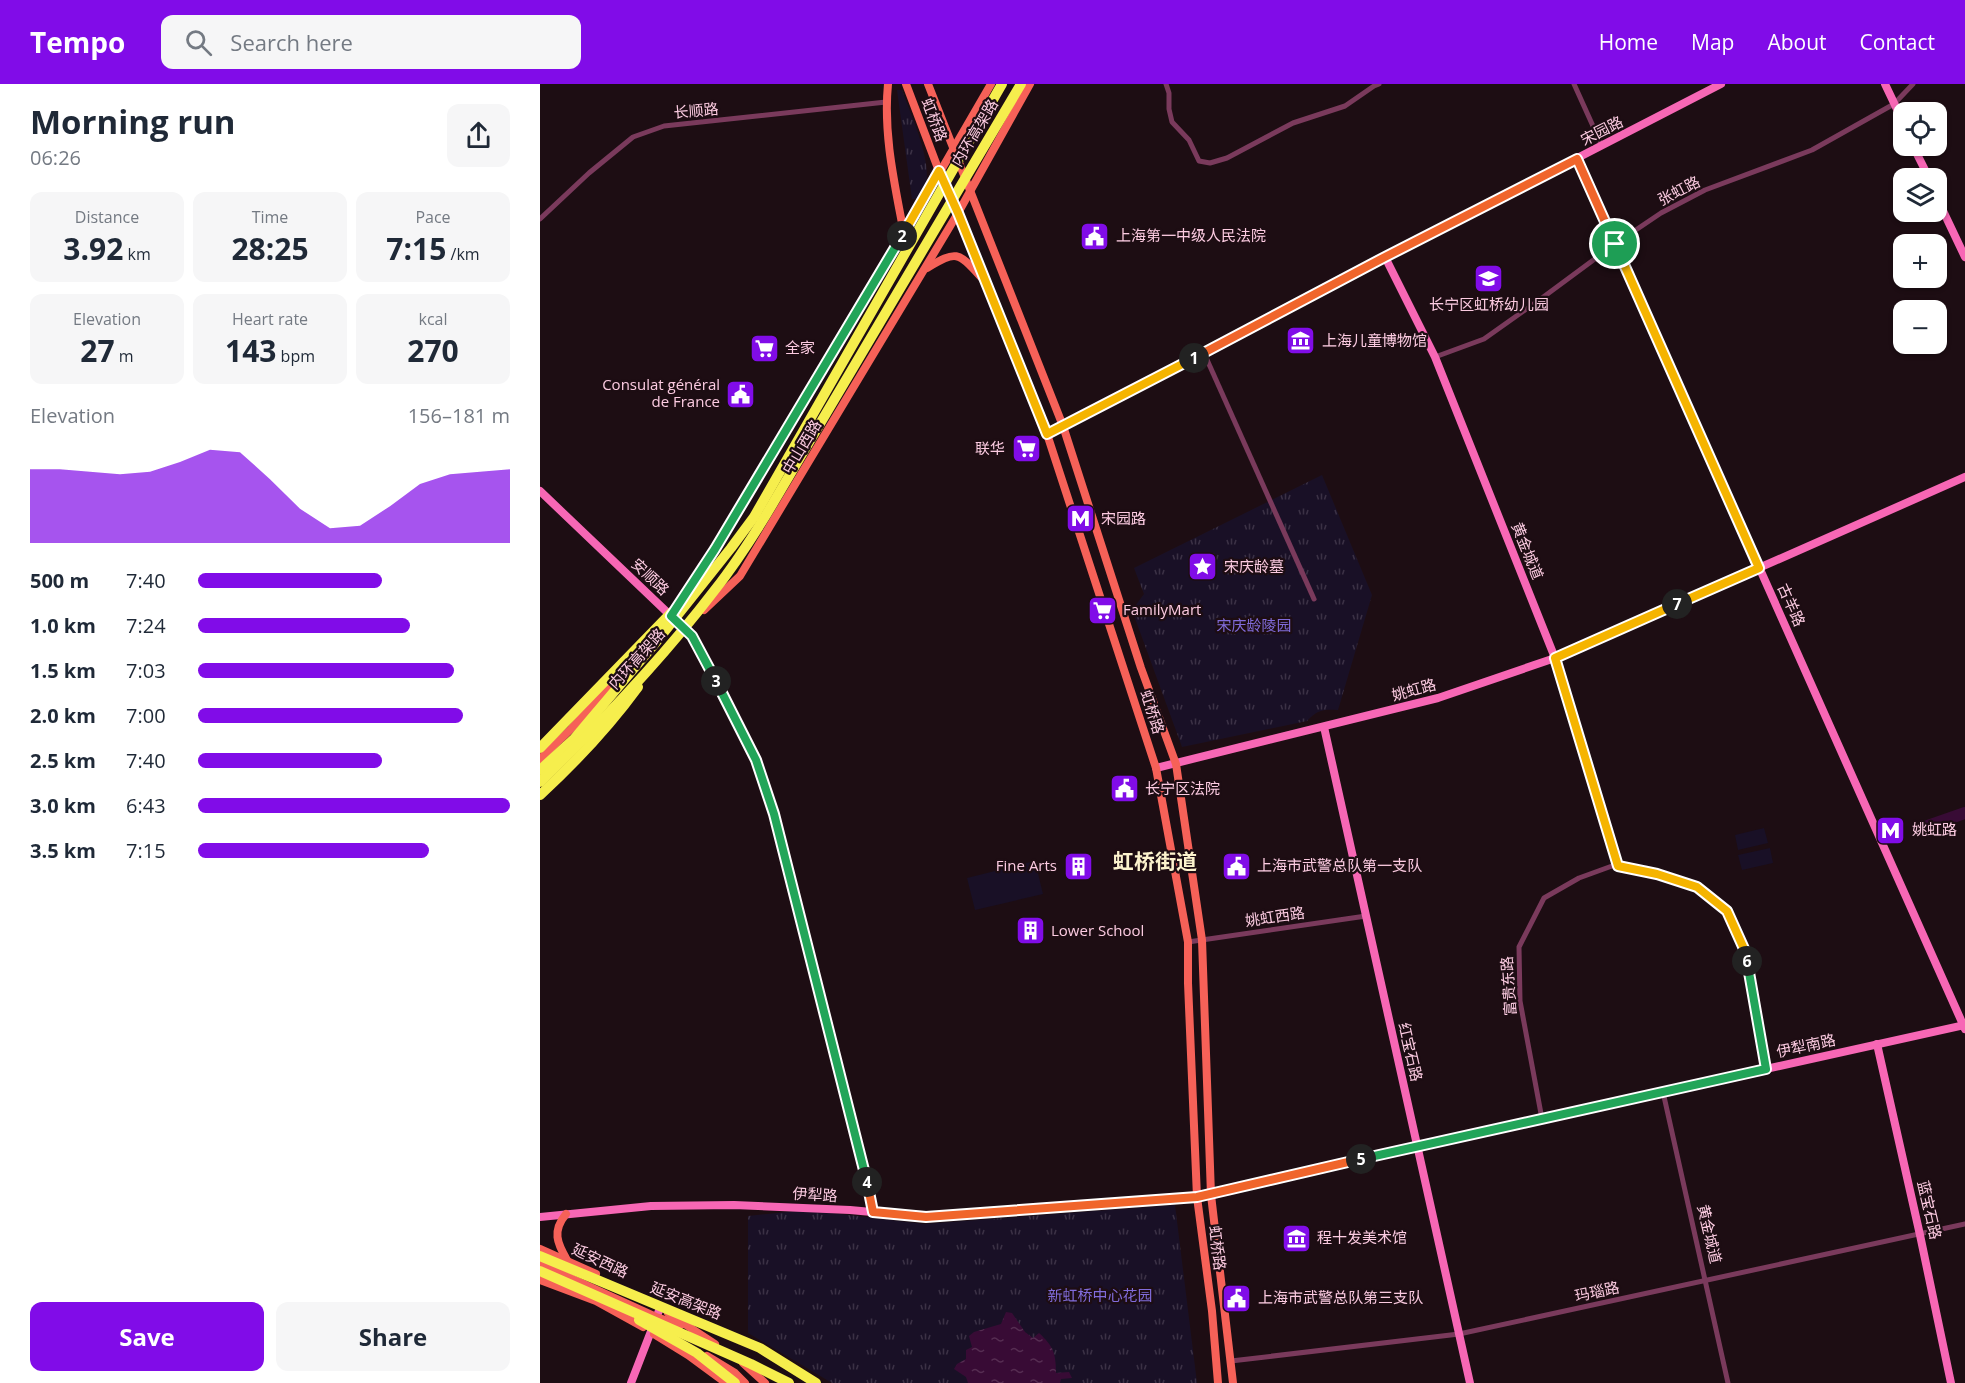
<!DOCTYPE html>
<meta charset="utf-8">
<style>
body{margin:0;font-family:"Open Sans","Noto Sans SC",sans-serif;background:#f6f6f7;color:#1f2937;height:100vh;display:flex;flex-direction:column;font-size:22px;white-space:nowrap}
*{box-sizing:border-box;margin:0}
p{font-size:20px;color:#747a83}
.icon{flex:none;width:33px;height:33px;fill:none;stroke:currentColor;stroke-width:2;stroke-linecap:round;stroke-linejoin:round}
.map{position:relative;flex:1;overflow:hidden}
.panel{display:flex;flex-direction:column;background:#fff;width:540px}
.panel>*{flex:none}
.fabs{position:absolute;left:1353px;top:18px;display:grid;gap:12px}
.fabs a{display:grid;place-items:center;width:54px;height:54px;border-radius:12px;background:#fff;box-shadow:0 2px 4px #0004;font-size:30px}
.pin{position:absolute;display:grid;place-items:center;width:51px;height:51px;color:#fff;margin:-26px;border:3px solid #fff;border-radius:50%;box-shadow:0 2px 6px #0007}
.km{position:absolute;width:30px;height:30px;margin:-15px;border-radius:50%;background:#222;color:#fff;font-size:16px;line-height:30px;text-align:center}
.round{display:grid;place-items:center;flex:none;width:63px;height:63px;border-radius:12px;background:#f6f6f7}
.headline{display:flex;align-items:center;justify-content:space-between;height:102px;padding:0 30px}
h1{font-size:33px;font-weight:700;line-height:45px}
.metrics{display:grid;grid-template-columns:repeat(3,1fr);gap:9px;height:102px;padding:6px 30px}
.metrics div{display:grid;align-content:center;border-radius:12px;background:#f6f6f7;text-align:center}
.metrics b{font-size:30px;font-weight:700}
.metrics small{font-size:16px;font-weight:400}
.metrics p{font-size:16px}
.chart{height:168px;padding:12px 30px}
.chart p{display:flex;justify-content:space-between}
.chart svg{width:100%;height:108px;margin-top:6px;fill:#810ce8;opacity:.7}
.primary-button{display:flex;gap:12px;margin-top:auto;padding:12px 30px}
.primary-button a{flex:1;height:69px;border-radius:12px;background:#810ce8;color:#fff;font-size:24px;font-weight:700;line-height:69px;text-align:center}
.primary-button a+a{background:#f6f6f7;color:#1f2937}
ul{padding:0 30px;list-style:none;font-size:20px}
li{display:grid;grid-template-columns:96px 72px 1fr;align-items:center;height:45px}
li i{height:15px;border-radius:8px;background:#810ce8}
header{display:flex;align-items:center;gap:36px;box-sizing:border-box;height:84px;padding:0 30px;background:#810ce8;color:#fff}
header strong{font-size:28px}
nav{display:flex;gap:33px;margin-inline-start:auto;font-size:21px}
.search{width:420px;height:54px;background:#f6f6f7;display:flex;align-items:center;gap:15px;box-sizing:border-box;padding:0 21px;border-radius:12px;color:#747a83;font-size:22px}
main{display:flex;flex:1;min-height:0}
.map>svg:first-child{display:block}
</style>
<header>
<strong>Tempo</strong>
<div class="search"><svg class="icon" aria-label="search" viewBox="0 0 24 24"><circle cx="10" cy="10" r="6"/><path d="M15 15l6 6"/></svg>Search here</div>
<nav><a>Home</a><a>Map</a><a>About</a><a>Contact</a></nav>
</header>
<main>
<section class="panel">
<div class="headline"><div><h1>Morning run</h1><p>06:26</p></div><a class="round"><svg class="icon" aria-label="share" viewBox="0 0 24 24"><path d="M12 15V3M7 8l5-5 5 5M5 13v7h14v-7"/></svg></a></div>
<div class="metrics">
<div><p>Distance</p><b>3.92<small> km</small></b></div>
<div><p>Time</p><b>28:25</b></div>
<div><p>Pace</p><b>7:15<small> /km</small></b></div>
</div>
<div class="metrics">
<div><p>Elevation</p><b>27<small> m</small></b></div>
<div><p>Heart rate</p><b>143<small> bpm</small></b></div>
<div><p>kcal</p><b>270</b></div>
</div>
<div class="chart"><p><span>Elevation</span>156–181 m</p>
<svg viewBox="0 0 160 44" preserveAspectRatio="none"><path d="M0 44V14L10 14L20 15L30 16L40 15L50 11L60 6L70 7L80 18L90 30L100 38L110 37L120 29L130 20L140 16L150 15L160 14V44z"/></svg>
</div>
<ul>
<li><b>500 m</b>7:40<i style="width:59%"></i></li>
<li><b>1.0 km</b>7:24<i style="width:68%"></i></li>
<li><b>1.5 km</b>7:03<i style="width:82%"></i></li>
<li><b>2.0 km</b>7:00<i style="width:85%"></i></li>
<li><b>2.5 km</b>7:40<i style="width:59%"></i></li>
<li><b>3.0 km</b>6:43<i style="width:100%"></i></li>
<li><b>3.5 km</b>7:15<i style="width:74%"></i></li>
</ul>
<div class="primary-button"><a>Save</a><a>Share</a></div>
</section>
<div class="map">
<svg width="1425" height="1299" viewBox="0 0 1425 1299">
<defs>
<pattern id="park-tufts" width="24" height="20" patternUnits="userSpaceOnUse" patternTransform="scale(1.5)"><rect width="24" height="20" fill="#191026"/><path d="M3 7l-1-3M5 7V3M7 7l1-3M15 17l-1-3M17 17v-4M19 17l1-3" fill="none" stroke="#3b3145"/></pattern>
<pattern id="water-ripples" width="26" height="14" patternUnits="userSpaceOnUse" patternTransform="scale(1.5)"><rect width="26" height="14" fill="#380b35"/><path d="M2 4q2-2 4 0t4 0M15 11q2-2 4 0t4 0" fill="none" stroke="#562d52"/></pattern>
</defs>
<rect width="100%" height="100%" fill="#1d0d13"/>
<g fill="#191026">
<polygon points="1224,744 1228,759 1198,766 1195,751"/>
<polygon points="1230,764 1233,779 1202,786 1198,771"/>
<polygon points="495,777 503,810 435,826 427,794"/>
</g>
<g fill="url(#park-tufts)">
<path d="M357 6H362C370 29 394 80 385 103 383 107 379 111 377 115H372Z"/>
<path d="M782 391 832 511 798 626C783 625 777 626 767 637L642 663 592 526 604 510 594 484Z"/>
<polygon points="635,1121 657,1299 292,1299 208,1249 208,1132 267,1126 384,1140"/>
</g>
<path fill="url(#water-ripples)" d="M466 1228 472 1229 485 1248 493 1254 499 1249C513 1262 516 1269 516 1289L529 1288 532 1294 521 1295 520 1299H428L426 1293 414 1285 417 1280 426 1275V1266L432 1263 429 1252 434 1248 461 1240Z"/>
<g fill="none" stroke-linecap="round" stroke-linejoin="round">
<polyline stroke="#380b35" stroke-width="12" points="1382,744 1425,729"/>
<g stroke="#7a3a5c" stroke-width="5">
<polyline points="626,0 629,9 629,25 632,38 649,56 659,77 670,79 687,74 753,39 805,22 834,2 839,0"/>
<polyline points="1034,0 1062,62"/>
<polyline points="0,135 49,89 93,53 124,42 346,18"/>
<polyline points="664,269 774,515"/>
<polyline points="895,273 944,255 1002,214 1075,160 1121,129 1165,106 1272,66 1354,20 1373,0"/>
<polyline points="1015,574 1078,782"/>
<polyline points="648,858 826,832"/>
<polyline points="1123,1008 1188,1299"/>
<polyline points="1002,1035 980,917 979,863 1004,814 1039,794 1072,782 1078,782 1117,790 1157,803 1187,827 1205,867 1226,985"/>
<polyline points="691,1277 919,1250 1425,1140"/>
</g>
<g stroke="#f767b5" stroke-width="8">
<polyline points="1345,0 1364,40"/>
<polyline points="1373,62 1389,94"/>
<polyline points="1037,75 1425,945"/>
<polyline points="1396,112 1425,173"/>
<polyline points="845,173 895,273 1015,574"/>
<polyline points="507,350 845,173 1181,0"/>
<polyline points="0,407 152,552 216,676 243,760 333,1128"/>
<polyline points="784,643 930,1299"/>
<polyline points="616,684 898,614 1015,574 1425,393"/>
<polyline points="1337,960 1380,1151 1411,1299"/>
<polyline points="0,1133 111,1122 194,1121 310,1126 386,1133 657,1113 877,1062 1425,941"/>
<polyline points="91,1299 120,1224"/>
</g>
<g stroke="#f66158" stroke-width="8">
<path d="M348 0C343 51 355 101 364 150"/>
<polyline points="366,0 399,87 418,129 507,350 616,684 648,858 648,899 657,1113 672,1227 678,1299"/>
<polyline points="388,0 523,342 601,584 636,680 662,856 671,1111 693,1299"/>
<path d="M387 184C417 166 418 168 441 193"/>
<polyline points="164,526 200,492 418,129 490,0"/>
<polyline points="130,533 175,465 364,150 451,0"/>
<polyline points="0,675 31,645 106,561"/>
<path d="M26 1130C12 1147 17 1159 27 1176"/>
<polyline points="0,1165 56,1190"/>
<polyline points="0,1180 116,1233 141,1241"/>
<polyline points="0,1196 56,1217 103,1243"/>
<polyline points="128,1229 175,1260"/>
<polyline points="114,1250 148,1271 186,1299"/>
<polyline points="167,1272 195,1289 205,1299"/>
<polyline points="203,1279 225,1299"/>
</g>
<path stroke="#f6ee4d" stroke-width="10" d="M0 711C38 676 68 644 98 603"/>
<g stroke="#f6ee4d" stroke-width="10">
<polyline points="0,664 132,528"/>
<polyline points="0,686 34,655 117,557 191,464 214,433 462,0"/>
<path d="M0 698C62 638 122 575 174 507 193 483 210 457 226 431L481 0"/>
<polyline points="0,1172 220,1264 276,1299"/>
<polyline points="0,1187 211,1280 249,1299"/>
<polyline points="99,1236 157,1269 195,1299"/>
</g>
</g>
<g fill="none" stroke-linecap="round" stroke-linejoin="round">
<defs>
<polyline id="split-1" points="654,274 845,173 1037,75 1075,160"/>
<polyline id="split-2" points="362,152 399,87 418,129 507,350 654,274"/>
<polyline id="split-3" points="176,597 152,552 131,532 175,465 362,152"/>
<polyline id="split-4" points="176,597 216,676 234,730 327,1098"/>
<polyline id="split-5" points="327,1098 333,1128 386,1133 657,1113 821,1075"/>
<polyline id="split-6" points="821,1075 1226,985 1207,877"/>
<polyline id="split-7" points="1137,520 1015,574 1078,782 1117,790 1157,803 1187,827 1205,867 1207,877"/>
<polyline id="split-8" points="1075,160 1219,484 1137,520"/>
</defs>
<use href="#split-1" stroke="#fff" stroke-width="12"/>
<use href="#split-2" stroke="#fff" stroke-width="12"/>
<use href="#split-3" stroke="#fff" stroke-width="12"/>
<use href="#split-4" stroke="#fff" stroke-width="12"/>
<use href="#split-5" stroke="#fff" stroke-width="12"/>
<use href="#split-6" stroke="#fff" stroke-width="12"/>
<use href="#split-7" stroke="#fff" stroke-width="12"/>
<use href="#split-8" stroke="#fff" stroke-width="12"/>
<use href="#split-1" stroke="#f0652b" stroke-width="8"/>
<use href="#split-2" stroke="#f5b400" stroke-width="8"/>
<use href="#split-3" stroke="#22a559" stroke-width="8"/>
<use href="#split-4" stroke="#22a559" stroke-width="8"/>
<use href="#split-5" stroke="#f0652b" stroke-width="8"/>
<use href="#split-6" stroke="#22a559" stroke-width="8"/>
<use href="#split-7" stroke="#f5b400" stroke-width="8"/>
<use href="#split-8" stroke="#f5b400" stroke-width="8"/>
</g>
<defs>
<symbol id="civic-square" viewBox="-11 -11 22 22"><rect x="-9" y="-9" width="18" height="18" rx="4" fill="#810ce8" stroke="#1d0d13"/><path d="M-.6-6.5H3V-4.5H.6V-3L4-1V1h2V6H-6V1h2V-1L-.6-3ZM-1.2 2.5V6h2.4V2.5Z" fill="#fff"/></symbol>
<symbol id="school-square" viewBox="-11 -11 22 22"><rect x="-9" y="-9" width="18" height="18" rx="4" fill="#810ce8" stroke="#1d0d13"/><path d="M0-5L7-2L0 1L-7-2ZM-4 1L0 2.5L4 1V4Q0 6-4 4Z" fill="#fff"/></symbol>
<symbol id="museum-square" viewBox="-11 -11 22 22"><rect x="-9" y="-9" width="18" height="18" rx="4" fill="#810ce8" stroke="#1d0d13"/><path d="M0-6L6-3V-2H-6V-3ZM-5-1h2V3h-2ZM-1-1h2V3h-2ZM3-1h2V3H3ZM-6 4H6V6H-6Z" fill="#fff"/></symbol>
<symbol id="supermarket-square" viewBox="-11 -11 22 22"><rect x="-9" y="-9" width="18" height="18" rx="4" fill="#810ce8" stroke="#1d0d13"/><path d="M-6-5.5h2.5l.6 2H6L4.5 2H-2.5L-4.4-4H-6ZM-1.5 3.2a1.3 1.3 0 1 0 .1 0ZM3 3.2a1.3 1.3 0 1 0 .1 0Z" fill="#fff"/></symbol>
<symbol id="metro-square" viewBox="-11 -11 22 22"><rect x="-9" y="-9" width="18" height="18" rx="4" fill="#810ce8" stroke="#1d0d13"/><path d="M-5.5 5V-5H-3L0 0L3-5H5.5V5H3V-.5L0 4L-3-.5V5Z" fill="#fff"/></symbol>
<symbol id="sight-square" viewBox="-11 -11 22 22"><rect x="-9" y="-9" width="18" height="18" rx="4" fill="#810ce8" stroke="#1d0d13"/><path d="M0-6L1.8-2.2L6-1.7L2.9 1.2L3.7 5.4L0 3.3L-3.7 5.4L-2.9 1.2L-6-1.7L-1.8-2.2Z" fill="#fff"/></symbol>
<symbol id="building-square" viewBox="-11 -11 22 22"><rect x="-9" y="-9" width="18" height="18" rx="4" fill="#810ce8" stroke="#1d0d13"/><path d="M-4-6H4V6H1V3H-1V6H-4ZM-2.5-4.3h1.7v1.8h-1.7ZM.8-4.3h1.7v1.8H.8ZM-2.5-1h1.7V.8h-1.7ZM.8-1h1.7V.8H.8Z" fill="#fff"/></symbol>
</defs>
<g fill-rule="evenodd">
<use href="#civic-square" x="538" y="136" width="33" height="33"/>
<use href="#school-square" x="932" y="178" width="33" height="33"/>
<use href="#museum-square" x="744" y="240" width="33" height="33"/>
<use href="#supermarket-square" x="208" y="248" width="33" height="33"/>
<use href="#civic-square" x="184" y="294" width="33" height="33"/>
<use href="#supermarket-square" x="470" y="348" width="33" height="33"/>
<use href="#metro-square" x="524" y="418" width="33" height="33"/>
<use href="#sight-square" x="646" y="466" width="33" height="33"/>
<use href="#supermarket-square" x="546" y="510" width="33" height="33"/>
<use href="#civic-square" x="568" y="688" width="33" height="33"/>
<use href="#metro-square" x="1334" y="730" width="33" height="33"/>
<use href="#building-square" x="522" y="766" width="33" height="33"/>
<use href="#civic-square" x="680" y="766" width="33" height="33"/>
<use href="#building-square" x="474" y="830" width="33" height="33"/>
<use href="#museum-square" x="740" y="1138" width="33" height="33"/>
<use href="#civic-square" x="680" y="1198" width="33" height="33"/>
</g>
<g text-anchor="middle" stroke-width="4.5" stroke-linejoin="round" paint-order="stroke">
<g font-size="15" fill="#fccbe1" stroke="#1d0d13">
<text transform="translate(156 27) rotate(-5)" y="5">长顺路</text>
<text transform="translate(394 36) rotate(69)" y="5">虹桥路</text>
<text transform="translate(1062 47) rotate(-27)" y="5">宋园路</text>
<text transform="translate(435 49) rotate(-59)" y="5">内环高架路</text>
<text transform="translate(1139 107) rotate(-27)" y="5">张虹路</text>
<text transform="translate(262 363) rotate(-59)" y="5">中山西路</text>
<text transform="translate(987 467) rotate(68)" y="5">黄金城道</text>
<text transform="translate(110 493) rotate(44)" y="5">安顺路</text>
<text transform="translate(1251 521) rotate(66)" y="5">古羊路</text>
<text transform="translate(97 575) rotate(-48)" y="5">内环高架路</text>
<text transform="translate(874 606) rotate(-15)" y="5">姚虹路</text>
<text transform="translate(612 628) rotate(72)" y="5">虹桥路</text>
<text transform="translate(735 833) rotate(-8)" y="5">姚虹西路</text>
<text transform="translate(969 902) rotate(-94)" y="5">富贵东路</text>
<text transform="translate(1266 962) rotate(-12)" y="5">伊犁南路</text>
<text transform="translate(870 968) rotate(77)" y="5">红宝石路</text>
<text transform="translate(275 1111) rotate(3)" y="5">伊犁路</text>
<text transform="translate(1389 1126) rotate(77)" y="5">蓝宝石路</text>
<text transform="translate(1169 1150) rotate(77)" y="5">黄金城道</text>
<text transform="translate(677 1164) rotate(83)" y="5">虹桥路</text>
<text transform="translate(60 1177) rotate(25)" y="5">延安西路</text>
<text transform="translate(1057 1208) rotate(-12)" y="5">玛瑙路</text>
<text transform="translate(146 1217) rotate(22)" y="5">延安高架路</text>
</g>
<g font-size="15" fill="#fccbe1" stroke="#1d0d13" text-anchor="start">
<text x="576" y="157">上海第一中级人民法院</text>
<text x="949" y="226" text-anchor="middle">长宁区虹桥幼儿园</text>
<text x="782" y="262">上海儿童博物馆</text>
<text x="245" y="269">全家</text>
<text x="180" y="306" text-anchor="end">Consulat général<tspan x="180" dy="17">de France</tspan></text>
<text x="465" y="370" text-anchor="end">联华</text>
<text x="561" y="440">宋园路</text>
<text x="684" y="488">宋庆龄墓</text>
<text x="583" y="531">FamilyMart</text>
<text x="605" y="710">长宁区法院</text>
<text x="1372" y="751">姚虹路</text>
<text x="517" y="787" text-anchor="end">Fine Arts</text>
<text x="717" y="787">上海市武警总队第一支队</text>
<text x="511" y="852">Lower School</text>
<text x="777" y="1159">程十发美术馆</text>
<text x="718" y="1219">上海市武警总队第三支队</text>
</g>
<g font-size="15" fill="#816cdb" stroke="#1d0d13">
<text x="714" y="547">宋庆龄陵园</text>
<text x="560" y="1217">新虹桥中心花园</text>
</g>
<g font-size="21" font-weight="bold" fill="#fcf3cd" stroke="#1d0d13">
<text x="615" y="785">虹桥街道</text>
</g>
</g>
</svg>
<div class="fabs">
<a><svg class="icon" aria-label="locate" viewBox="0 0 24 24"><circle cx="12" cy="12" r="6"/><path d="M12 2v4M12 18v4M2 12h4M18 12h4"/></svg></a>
<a><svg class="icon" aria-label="layers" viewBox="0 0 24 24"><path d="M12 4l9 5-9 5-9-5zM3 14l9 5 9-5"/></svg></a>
<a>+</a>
<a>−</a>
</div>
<div class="pin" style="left:1075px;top:160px;background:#1e9e55"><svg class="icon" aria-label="arrive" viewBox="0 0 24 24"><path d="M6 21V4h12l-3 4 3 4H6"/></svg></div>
<b class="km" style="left:654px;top:274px">1</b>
<b class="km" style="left:362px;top:152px">2</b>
<b class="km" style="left:176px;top:597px">3</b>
<b class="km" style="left:327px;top:1098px">4</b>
<b class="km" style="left:821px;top:1075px">5</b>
<b class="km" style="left:1207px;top:877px">6</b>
<b class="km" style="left:1137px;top:520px">7</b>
</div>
</main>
